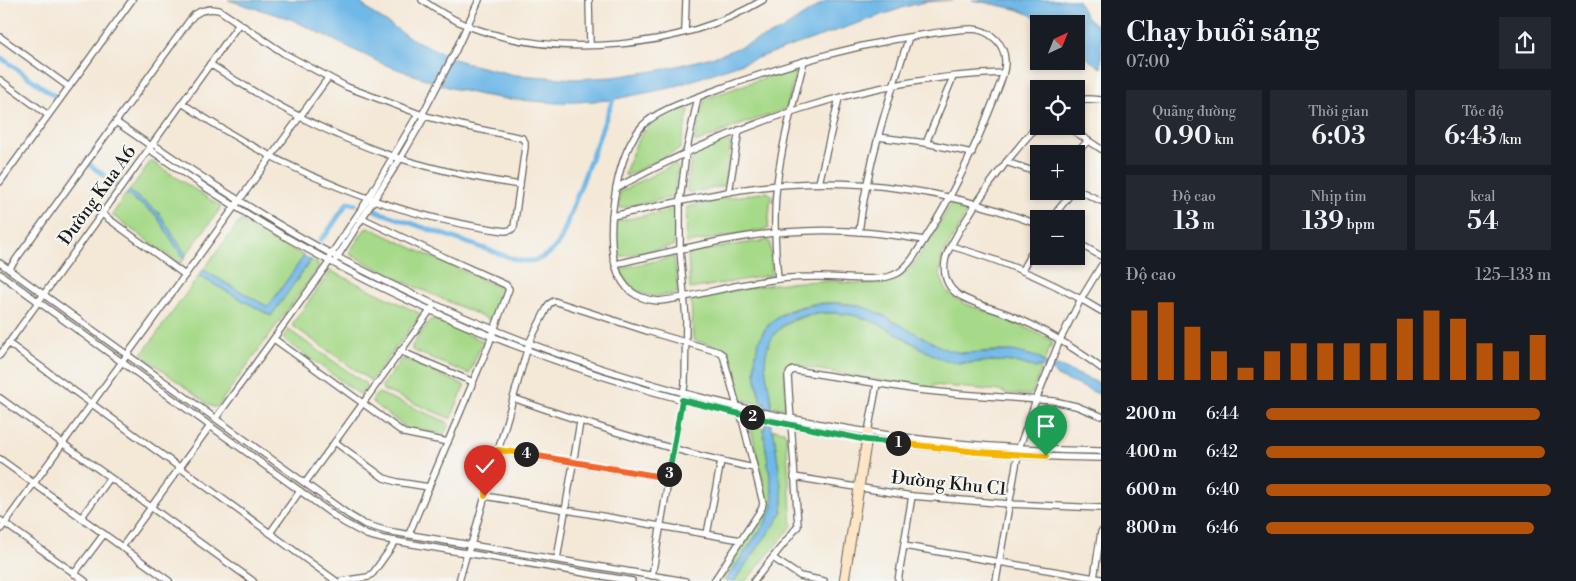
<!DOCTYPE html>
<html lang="vi">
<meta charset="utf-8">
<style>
body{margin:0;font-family:"Libre Bodoni",serif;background:#242831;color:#f1f3f6;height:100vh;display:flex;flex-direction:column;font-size:19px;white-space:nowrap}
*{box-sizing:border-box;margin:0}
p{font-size:16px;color:#9ea1a6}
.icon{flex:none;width:28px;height:28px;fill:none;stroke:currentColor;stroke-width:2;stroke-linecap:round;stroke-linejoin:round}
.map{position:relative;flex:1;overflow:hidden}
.panel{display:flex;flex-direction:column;background:#171b24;width:475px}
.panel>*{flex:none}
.needle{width:32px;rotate:43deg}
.tools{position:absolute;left:1030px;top:15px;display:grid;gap:10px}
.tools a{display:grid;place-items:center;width:55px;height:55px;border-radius:0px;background:#171b24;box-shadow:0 2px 8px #0003;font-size:25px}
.pin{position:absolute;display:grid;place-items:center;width:42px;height:42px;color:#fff;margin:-51px -21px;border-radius:50% 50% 50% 0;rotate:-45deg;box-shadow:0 0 5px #0007}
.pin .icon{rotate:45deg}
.km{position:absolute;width:25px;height:25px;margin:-12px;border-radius:50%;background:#222;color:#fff;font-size:14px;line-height:25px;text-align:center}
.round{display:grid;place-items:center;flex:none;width:52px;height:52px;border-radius:0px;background:#242831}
.overview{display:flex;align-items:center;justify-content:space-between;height:85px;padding:0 25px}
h1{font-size:28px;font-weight:600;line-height:38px}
.figures{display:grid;grid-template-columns:repeat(3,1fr);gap:8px;height:85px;padding:5px 25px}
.figures div{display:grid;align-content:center;border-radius:0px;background:#242831;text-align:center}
.figures b{font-size:25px;font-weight:600}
.figures small{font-size:14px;font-weight:400}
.figures p{font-size:14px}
.chart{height:140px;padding:10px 25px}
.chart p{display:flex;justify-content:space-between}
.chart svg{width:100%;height:90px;margin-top:5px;stroke:#b45309;stroke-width:6}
ul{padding:0 25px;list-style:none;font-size:16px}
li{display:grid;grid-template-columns:80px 60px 1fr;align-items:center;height:38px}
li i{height:12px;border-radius:6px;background:#b45309}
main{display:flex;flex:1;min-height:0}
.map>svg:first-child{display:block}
</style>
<main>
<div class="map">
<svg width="1101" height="581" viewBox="0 0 1101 581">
<rect width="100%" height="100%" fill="#f6f6f2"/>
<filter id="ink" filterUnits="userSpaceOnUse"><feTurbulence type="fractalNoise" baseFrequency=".02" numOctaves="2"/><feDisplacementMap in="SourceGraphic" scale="10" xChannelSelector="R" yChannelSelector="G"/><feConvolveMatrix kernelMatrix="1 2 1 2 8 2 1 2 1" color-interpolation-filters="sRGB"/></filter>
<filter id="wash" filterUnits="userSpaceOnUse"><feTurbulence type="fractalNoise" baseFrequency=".0096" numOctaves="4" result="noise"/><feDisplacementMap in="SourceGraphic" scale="20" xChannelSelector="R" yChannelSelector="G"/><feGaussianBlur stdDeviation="1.12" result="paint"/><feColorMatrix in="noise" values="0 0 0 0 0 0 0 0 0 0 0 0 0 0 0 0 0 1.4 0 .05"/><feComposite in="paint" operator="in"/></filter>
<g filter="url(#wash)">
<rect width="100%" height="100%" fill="#f4e8d7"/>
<g fill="#a6d988" stroke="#617a52">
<polygon points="792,69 795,69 796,72 786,109 734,127 700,141 696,142 694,140 705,99 758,80"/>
<path d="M685 107 688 108 689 110 680 149 626 176 625 174C631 156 637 134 653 123 662 116 674 112 685 107Z"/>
<polygon points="726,141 730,142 731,144 724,186 689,193 687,190 691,156"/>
<polygon points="151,161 220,206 220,209 186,255 159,213 129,191"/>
<polygon points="674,164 678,167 674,197 621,208 619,207 620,192"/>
<polygon points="767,192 771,195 768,229 688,243 686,242 687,207 721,199"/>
<polygon points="126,194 156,215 184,259 180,264 112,215"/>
<path d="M951 204 966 208 968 210 941 259 940 275 946 290 953 297 963 303 1005 318 1051 340 1052 343 1044 362C1031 357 1019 351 1004 351 985 350 966 356 947 350 918 340 895 318 866 308 849 302 830 302 813 304 794 307 771 315 762 334 760 339 760 345 758 349 757 354 755 359 755 364 754 377 758 390 761 402H765V405L742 400 739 398 728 354 721 348 693 340 691 301 693 299C723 293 753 286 784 283 799 282 814 281 830 281 853 282 880 289 901 276 919 264 939 223 951 204Z"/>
<path d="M672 210 674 212V246L618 257C616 247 614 232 618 221Z"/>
<polygon points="241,220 304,256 268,307 203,270"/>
<polygon points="368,227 412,248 503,289 504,291 493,319 490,320 402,281 351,255 350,251 366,228"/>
<polygon points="767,240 770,242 772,273 771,275 690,289 688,254 728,246"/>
<path d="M674 257 678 292 677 293C653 299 632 297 621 271L623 268Z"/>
<polygon points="311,260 318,264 318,268 217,407 212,407 143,356 142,354 199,276 271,316"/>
<polygon points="331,271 419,313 419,317 371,381 293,326 293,323"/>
<path d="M827 313C842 313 856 315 869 320 897 330 920 352 948 361 965 366 981 361 998 361 1012 361 1024 364 1036 368L1040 366 1042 367 1032 393 1029 395 1003 393V391L933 385V388L870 379 794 365 788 368 785 373 786 409 770 406C771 395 767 383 765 372 760 330 792 316 827 313Z"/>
<polygon points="433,319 483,341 469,374 412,350 412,346 430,320"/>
<polygon points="289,330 366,384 367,387 363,393 359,394 285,340 283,336"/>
<polygon points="404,359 464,385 464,387 451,418 449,418 383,390 382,386 401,360"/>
<polygon points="379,393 447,422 449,425 444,434 408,429 373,403 372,400 377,394"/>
<polygon points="750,425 765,428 763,430 773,497 773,507 765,523 725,581 723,579 724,576 769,506"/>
<polygon points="770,429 784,431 786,435 792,526 746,581 734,581 777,521 782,512 783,501 774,433"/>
</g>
<g fill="#6fb8e7" stroke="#466a82">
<polygon points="228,0 357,0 372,13 412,39 457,60 477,66 515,75 576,79 613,77 661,70 720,55 780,31 827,0 953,0 925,2 908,6 670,88 610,100 558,103 506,99 481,95 451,88 383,64 291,19"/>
<polygon points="972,0 1078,0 1085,15 1101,30 1101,68 1076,51 1076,24 1045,24 1029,14 1016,9"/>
<polygon points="129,191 159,213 186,255 184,259 156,215 126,194"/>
<polygon points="304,256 311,260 271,316 199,276 203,270 268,307"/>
<path d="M834 303 855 305 872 310 947 350 962 353 1013 351 1041 358 1042 362 1056 367 1058 366 1101 384V395L1057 376 1054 372 1040 366 1036 368C1024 364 1012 361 999 361 979 361 962 366 942 359 925 352 909 340 892 331 863 314 830 307 797 318 781 323 769 337 766 354 763 370 769 383 771 399 772 408 770 419 771 429L774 433 783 501 782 512 777 521 734 581H725L765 523 773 507V497L763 429H765V402H761C758 389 755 377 755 364 755 317 795 304 834 303Z"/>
</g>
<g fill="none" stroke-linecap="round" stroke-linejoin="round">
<g stroke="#6fb8e7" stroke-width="5">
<polyline points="0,57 55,96"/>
<polyline points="90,165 116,184"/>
<path d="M376 211 517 260C536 264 551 256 561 239L615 94"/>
<polyline points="320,240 327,233 348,202 355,204"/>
</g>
</g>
</g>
<g filter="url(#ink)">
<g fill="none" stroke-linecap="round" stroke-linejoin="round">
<defs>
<g id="street">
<path d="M422 0C436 10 452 19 468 26 558 60 681 49 763 0"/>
<polyline points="589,0 590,45"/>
<path d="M972 29C990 30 1006 44 1005 63 1005 76 997 90 993 102 974 150 953 195 926 237 918 250 910 265 898 273 877 284 840 276 816 277 791 277 765 280 741 285 714 290 687 298 659 301 630 299 618 283 613 255 608 218 617 153 643 125 658 110 688 101 708 93 769 70 832 51 897 39 921 35 947 30 972 29Z"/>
<polyline points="685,32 686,0"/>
<polyline points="0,37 69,87"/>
<path d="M210 64C266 101 323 132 386 154 430 169 475 178 520 185"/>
<polyline points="0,80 48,115"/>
<polyline points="1076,100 1088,99 1101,100"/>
<polyline points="422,115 455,52 479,0"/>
<polyline points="116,122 151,146"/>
<path d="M1039 124C1008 157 982 193 959 231 954 241 946 251 945 262 943 274 947 286 956 293 968 303 997 309 1012 316 1044 329 1073 347 1101 368"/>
<polyline points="1066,126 1101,149"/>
<polyline points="878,137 926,143 972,153"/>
<polyline points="926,143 953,77"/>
<path d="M153 144C213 185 274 224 339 258 573 381 837 448 1101 451"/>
<path d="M149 149C203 187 259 223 318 255 557 384 829 455 1101 458"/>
<polyline points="1075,154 1088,141"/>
<polyline points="1006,162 1039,173"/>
<polyline points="0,182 132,0"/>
<polyline points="819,183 839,98"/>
<path d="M616 188C734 124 868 77 1003 73"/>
<polyline points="1076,189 1101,201"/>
<polyline points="729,192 739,130"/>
<polyline points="102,214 185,275"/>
<path d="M612 216C661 206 711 193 761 187 855 176 951 190 1039 225"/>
<polyline points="362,218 433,252 506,285 509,289 489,344 409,534"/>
<polyline points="1051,219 1073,191"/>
<path d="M859 232C867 165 888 101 909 37"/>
<polyline points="1076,242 1101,256"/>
<path d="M951 246C1004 261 1054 282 1101 311"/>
<polyline points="330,256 368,199 418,114"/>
<polyline points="336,259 400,159 425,116"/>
<polyline points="0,263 349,515 364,524 387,531 685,581"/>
<path d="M615 264C672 252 729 236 787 232 833 228 879 232 924 240"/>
<path d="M9 269 189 21 194 15 201 11 211 9 219 10 285 54 347 87 425 116 468 127 522 138 525 142V147L514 227 511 230 505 231C389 216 279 169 182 103"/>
<polyline points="1022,270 1039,239"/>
<polyline points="0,274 343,522 367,535 383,539 632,581"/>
<path d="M778 279C775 247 773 216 777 184 782 142 794 101 804 61"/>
<polyline points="274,339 404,433 448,442"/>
<polyline points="8,343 336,581"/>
<polyline points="400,351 473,382"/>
<polyline points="0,355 239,24"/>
<polyline points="0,398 253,581"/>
<path d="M513 398C592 426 672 451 754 468"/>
<polyline points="216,418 330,261"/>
<polyline points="868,432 877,384"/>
<polyline points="335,442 384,478 397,482 429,487"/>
<polyline points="498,450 668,478"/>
<polyline points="0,459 169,581"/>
<polyline points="794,477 912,496 1009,504 1101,508"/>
<polyline points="305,483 432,308"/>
<polyline points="485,496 741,540"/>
<polyline points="81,518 110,478"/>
<polyline points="0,520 85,581"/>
<polyline points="0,530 328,78"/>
<polyline points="270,533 300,491"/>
<polyline points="707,534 721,461"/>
<polyline points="904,546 1101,579"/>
<polyline points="122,547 210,426"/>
<polyline points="773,558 800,576 824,581"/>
<polyline points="557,559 580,422"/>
<polyline points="74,574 104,534"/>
<polyline points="652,576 685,383 686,319 680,250 680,201 686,153 698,97"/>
<polyline points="1094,578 1101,532"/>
<polyline points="341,581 368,577 373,573 396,541"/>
<polyline points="459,581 467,553 471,545 529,343 549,304 554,301 647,331 719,352 723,355 737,406 741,415 763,503 762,508 714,581"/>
<polyline points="754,581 798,526 788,376 790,372 793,370 918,390 959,394 1054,401 1076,406 1101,416"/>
<polyline points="898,581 912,496"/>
<polyline points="996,581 1019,448 1036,400 1060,340 1081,299 1101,266"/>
</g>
<polyline id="secondary" points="844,581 868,432"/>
</defs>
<use href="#street" stroke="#68635d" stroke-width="8"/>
<use href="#secondary" stroke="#68635d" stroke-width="11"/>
<use href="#street" stroke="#fff" stroke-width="5.5"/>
<use href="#secondary" stroke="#fde5c5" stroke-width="9"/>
</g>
</g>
<g fill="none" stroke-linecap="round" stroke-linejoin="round" filter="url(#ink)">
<defs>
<polyline id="split-1" points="898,443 978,452 1046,456"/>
<polyline id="split-2" points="752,417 867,440 898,443"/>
<polyline id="split-3" points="669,474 682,400 752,417"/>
<polyline id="split-4" points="526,454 668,478 669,474"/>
<polyline id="split-5" points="485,496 498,450 526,454"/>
</defs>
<use href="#split-1" stroke="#fff" stroke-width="10"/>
<use href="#split-2" stroke="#fff" stroke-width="10"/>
<use href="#split-3" stroke="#fff" stroke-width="10"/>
<use href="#split-4" stroke="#fff" stroke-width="10"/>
<use href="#split-5" stroke="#fff" stroke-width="10"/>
<use href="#split-1" stroke="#f5b400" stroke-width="6"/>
<use href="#split-2" stroke="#22a559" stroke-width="6"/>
<use href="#split-3" stroke="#22a559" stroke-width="6"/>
<use href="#split-4" stroke="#f0652b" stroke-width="6"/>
<use href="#split-5" stroke="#f5b400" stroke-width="6"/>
</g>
<g text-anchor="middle" stroke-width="4.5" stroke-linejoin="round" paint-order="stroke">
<g font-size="18" fill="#1c1c1c" stroke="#f6f6f2">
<text transform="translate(97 195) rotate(-54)" y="6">Đường Kua A6</text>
<text transform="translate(949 483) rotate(6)" y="6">Đường Khu C1</text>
</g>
</g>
</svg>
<div class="tools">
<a><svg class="needle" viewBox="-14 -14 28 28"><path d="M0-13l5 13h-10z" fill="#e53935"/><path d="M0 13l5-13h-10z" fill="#9ea1a6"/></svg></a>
<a><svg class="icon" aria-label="locate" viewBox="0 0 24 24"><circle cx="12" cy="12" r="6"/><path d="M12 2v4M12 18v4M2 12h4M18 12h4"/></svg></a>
<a>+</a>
<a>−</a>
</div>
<div class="pin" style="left:1046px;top:456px;background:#1e9e55"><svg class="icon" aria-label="arrive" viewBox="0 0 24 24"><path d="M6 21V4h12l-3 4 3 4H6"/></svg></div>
<div class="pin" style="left:485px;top:496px;background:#d93025"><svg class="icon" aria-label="check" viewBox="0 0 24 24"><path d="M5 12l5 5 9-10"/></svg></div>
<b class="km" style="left:898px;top:443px">1</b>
<b class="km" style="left:752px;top:417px">2</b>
<b class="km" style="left:669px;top:474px">3</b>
<b class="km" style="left:526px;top:454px">4</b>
</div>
<section class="panel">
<div class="overview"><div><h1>Chạy buổi sáng</h1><p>07:00</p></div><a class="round"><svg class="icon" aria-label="share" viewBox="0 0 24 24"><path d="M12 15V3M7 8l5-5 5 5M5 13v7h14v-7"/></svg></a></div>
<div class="figures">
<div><p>Quãng đường</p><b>0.90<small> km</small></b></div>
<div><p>Thời gian</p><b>6:03</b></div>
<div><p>Tốc độ</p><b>6:43<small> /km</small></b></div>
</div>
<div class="figures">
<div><p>Độ cao</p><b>13<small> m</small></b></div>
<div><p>Nhịp tim</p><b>139<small> bpm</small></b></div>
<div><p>kcal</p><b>54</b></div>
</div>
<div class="chart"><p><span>Độ cao</span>125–133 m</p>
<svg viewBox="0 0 160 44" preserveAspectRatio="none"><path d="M5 44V10M15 44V6M25 44V18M35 44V30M45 44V38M55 44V30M65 44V26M75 44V26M85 44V26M95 44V26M105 44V14M115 44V10M125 44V14M135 44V26M145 44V30M155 44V22"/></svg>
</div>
<ul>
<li><b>200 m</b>6:44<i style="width:96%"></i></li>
<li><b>400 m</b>6:42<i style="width:98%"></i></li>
<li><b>600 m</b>6:40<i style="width:100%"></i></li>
<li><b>800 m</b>6:46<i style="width:94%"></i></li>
</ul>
</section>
</main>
